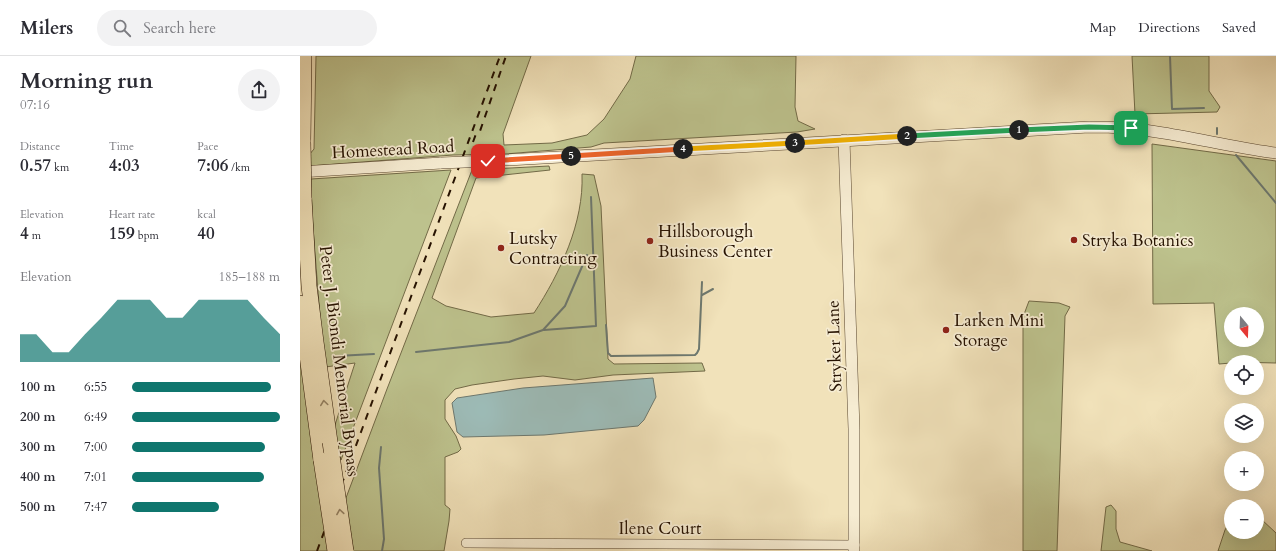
<!DOCTYPE html>
<meta charset="utf-8">
<style>
body{margin:0;font-family:Cardo,serif;background:#f2f2f3;color:#2b2b33;height:100vh;display:flex;flex-direction:column;font-size:15px;white-space:nowrap}
*{box-sizing:border-box;margin:0}
p{font-size:13px;color:#7c7c81}
.icon{flex:none;width:22px;height:22px;fill:none;stroke:currentColor;stroke-width:2;stroke-linecap:round;stroke-linejoin:round}
.map{position:relative;flex:1;overflow:hidden}
.sheet{display:flex;flex-direction:column;background:#fff;width:300px}
.sheet>*{flex:none}
.needle{width:26px;rotate:161deg}
.controls{position:absolute;left:924px;top:251px;display:grid;gap:8px}
.controls a{display:grid;place-items:center;width:40px;height:40px;border-radius:50%;background:#fff;box-shadow:0 4px 16px #0002;font-size:20px}
.pin{position:absolute;display:grid;place-items:center;width:34px;height:34px;color:#fff;margin:-17px;border-radius:8px;box-shadow:0 2px 6px #0006}
.km{position:absolute;width:20px;height:20px;margin:-10px;border-radius:50%;background:#222;color:#fff;font-size:11px;line-height:20px;text-align:center}
.round{display:grid;place-items:center;flex:none;width:42px;height:42px;border-radius:21px;background:#f2f2f3}
.summary{display:flex;align-items:center;justify-content:space-between;height:68px;padding:0 20px}
h1{font-size:22px;font-weight:700;line-height:30px}
.metrics{display:grid;grid-template-columns:repeat(3,1fr);gap:6px;height:68px;padding:4px 20px}
.metrics div{display:grid;align-content:center}
.metrics b{font-size:17px;font-weight:700}
.metrics small{font-size:11px;font-weight:400}
.metrics p{font-size:11px}
.chart{height:112px;padding:8px 20px}
.chart p{display:flex;justify-content:space-between}
.chart svg{width:100%;height:72px;margin-top:4px;fill:#0f766e;opacity:.7}
ul{padding:0 20px;list-style:none;font-size:13px}
li{display:grid;grid-template-columns:64px 48px 1fr;align-items:center;height:30px}
li i{height:10px;border-radius:5px;background:#0f766e}
header{display:flex;align-items:center;gap:24px;box-sizing:border-box;height:56px;padding:0 20px;background:#fff;border-bottom:1px solid #e1e1e2}
header strong{font-size:19px}
nav{display:flex;gap:22px;margin-inline-start:auto;font-size:14px}
.search{width:280px;height:36px;background:#f2f2f3;display:flex;align-items:center;gap:10px;box-sizing:border-box;padding:0 14px;border-radius:22px;color:#7c7c81;font-size:15px}
main{display:flex;flex:1;min-height:0}
.map>svg:first-child{display:block}
</style>
<header>
<strong>Milers</strong>
<div class="search"><svg class="icon" aria-label="search" viewBox="0 0 24 24"><circle cx="10" cy="10" r="6"/><path d="M15 15l6 6"/></svg>Search here</div>
<nav><a>Map</a><a>Directions</a><a>Saved</a></nav>
</header>
<main>
<section class="sheet">
<div class="summary"><div><h1>Morning run</h1><p>07:16</p></div><a class="round"><svg class="icon" aria-label="share" viewBox="0 0 24 24"><path d="M12 15V3M7 8l5-5 5 5M5 13v7h14v-7"/></svg></a></div>
<div class="metrics">
<div><p>Distance</p><b>0.57<small> km</small></b></div>
<div><p>Time</p><b>4:03</b></div>
<div><p>Pace</p><b>7:06<small> /km</small></b></div>
</div>
<div class="metrics">
<div><p>Elevation</p><b>4<small> m</small></b></div>
<div><p>Heart rate</p><b>159<small> bpm</small></b></div>
<div><p>kcal</p><b>40</b></div>
</div>
<div class="chart"><p><span>Elevation</span>185–188 m</p>
<svg viewBox="0 0 160 44" preserveAspectRatio="none"><path d="M0 44V27L10 27L20 38L30 38L40 27L50 17L60 6L70 6L80 6L90 17L100 17L110 6L120 6L130 6L140 6L150 17L160 27V44z"/></svg>
</div>
<ul>
<li><b>100 m</b>6:55<i style="width:94%"></i></li>
<li><b>200 m</b>6:49<i style="width:100%"></i></li>
<li><b>300 m</b>7:00<i style="width:90%"></i></li>
<li><b>400 m</b>7:01<i style="width:89%"></i></li>
<li><b>500 m</b>7:47<i style="width:59%"></i></li>
</ul>
</section>
<div class="map">
<svg width="976" height="495" viewBox="0 0 976 495">
<rect width="100%" height="100%" fill="#f1e2ba"/>
<filter id="stains"><feTurbulence type="fractalNoise" baseFrequency=".005" numOctaves="4"/><feColorMatrix values="0 0 0 0 .2 0 0 0 0 .09 0 0 0 0 .02 0 0 0 .5 -.17"/></filter>
<radialGradient id="worn" r=".72"><stop offset=".6" stop-color="#630" stop-opacity="0"/><stop offset="1" stop-color="#630" stop-opacity=".3"/></radialGradient>
<g fill="#bdc28d" stroke="#726a47" fill-rule="evenodd">
<polygon points="16,0 231,0 203,78 204,89 252,87 287,79 304,63 330,23 336,0 496,0 495,51 498,65 515,73 497,76 304,87 291,91 205,98 153,99 10,110 9,99 14,93"/>
<polygon points="832,0 909,0 909,35 920,51 917,56 835,58"/>
<path d="M852 88 976 105V307L931 306V307L919 308 914 247 853 248ZM931 258H957V284H931Z"/>
<path d="M249 110 250 114 176 122 132 242 146 250 191 261 234 257C260 217 284 167 282 118L294 119 301 150 308 303 314 308 402 307 405 315 313 319 275 324 243 320 214 323 172 329 155 333 145 344V363L156 380 161 393 158 396 145 401V449L150 453 149 465 144 495H0V278L21 273 12 159 11 123 151 114 41 404 34 372 55 307 18 312 29 487 87 333 172 114Z"/>
<polygon points="729,245 759,247 770,251 765,260 757,495 723,495 723,261"/>
<polygon points="811,449 816,455 816,473 820,486 852,495 801,495 806,451"/>
<polygon points="931,463 931,476 957,476 957,463 961,463 976,477 976,495 918,495 925,474"/>
</g>
<polygon fill="#9dbcb8" stroke="#6d786f" points="353,322 356,341 344,364 338,370 244,379 163,381 157,376 152,347 157,342 223,332"/>
<g fill="none" stroke-linecap="round" stroke-linejoin="round">
<g stroke="#6d786f" stroke-width="2">
<polyline points="870,0 872,53 904,52"/>
<polyline points="917,78 917,72"/>
<polyline points="936,99 976,147"/>
<polyline points="402,239 413,233"/>
<polyline points="306,269 308,297 311,300 395,299 397,297 399,293 402,226"/>
<polyline points="244,274 296,270 291,141"/>
<polyline points="116,296 209,286 243,274 265,250 287,199"/>
<polyline points="37,300 74,298"/>
<polyline points="81,391 79,412 84,483 82,495"/>
</g>
<defs>
<polyline id="minor" points="166,487 555,489"/>
<g id="tertiary">
<polyline points="544,84 554,373 554,495"/>
<path d="M188 105 789 71C812 71 835 72 857 76 897 82 936 92 976 97"/>
<polyline points="0,116 141,107"/>
</g>
<g id="trunk">
<polyline points="3,86 4,0"/>
<polyline points="4,142 9,230 16,286 30,386"/>
<polyline points="0,247 21,404"/>
</g>
</defs>
<use href="#minor" stroke="#59462f" stroke-width="10"/>
<use href="#tertiary" stroke="#59462f" stroke-width="12"/>
<use href="#trunk" stroke="#261201" stroke-width="16"/>
<use href="#minor" stroke="#f6ecd2" stroke-width="9"/>
<use href="#tertiary" stroke="#f6ecd2" stroke-width="11"/>
<use href="#trunk" stroke="#f1e2ba" stroke-width="15"/>
<g stroke="#261201" stroke-width="2" stroke-dasharray="7 7" stroke-linecap="butt">
<polyline points="173,86 176,78 180,75 206,0"/>
<polyline points="17,495 200,0"/>
</g>
<defs>
<polyline id="tertiary-bridge" points="141,107 188,105"/>
<g id="trunk-bridge">
<polyline points="3,86 4,142"/>
<polyline points="30,386 46,495"/>
<polyline points="21,404 35,495"/>
</g>
</defs>
<use href="#tertiary-bridge" stroke="#59462f" stroke-width="12" stroke-linecap="butt"/>
<use href="#trunk-bridge" stroke="#261201" stroke-width="16" stroke-linecap="butt"/>
<use href="#tertiary-bridge" stroke="#f6ecd2" stroke-width="11"/>
<use href="#trunk-bridge" stroke="#f1e2ba" stroke-width="15"/>
</g>
<defs><path id="oneway-chevron" d="M-2-3.5L2.5 0L-2 3.5" fill="none" stroke-width="1.6" stroke-linecap="round" stroke-linejoin="round"/></defs>
<g stroke="#968467">
<use href="#oneway-chevron" transform="translate(24 347) rotate(-98)"/>
<use href="#oneway-chevron" transform="translate(40 456) rotate(-99)"/>
</g>
<g fill="none" stroke-linecap="round" stroke-linejoin="round">
<defs>
<polyline id="split-1" points="719,74 789,71 831,72"/>
<polyline id="split-2" points="607,80 719,74"/>
<polyline id="split-3" points="495,87 607,80"/>
<polyline id="split-4" points="383,93 495,87"/>
<polyline id="split-5" points="271,100 383,93"/>
<polyline id="split-6" points="188,105 271,100"/>
</defs>
<use href="#split-1" stroke="#fff" stroke-width="8"/>
<use href="#split-2" stroke="#fff" stroke-width="8"/>
<use href="#split-3" stroke="#fff" stroke-width="8"/>
<use href="#split-4" stroke="#fff" stroke-width="8"/>
<use href="#split-5" stroke="#fff" stroke-width="8"/>
<use href="#split-6" stroke="#fff" stroke-width="8"/>
<use href="#split-1" stroke="#22a559" stroke-width="5"/>
<use href="#split-2" stroke="#22a559" stroke-width="5"/>
<use href="#split-3" stroke="#f5b400" stroke-width="5"/>
<use href="#split-4" stroke="#f5b400" stroke-width="5"/>
<use href="#split-5" stroke="#f0652b" stroke-width="5"/>
<use href="#split-6" stroke="#f0652b" stroke-width="5"/>
</g>
<g fill="#8f2418" stroke="#f6ecd2" stroke-width="1.5">
<circle cx="774" cy="184" r="4"/>
<circle cx="350" cy="185" r="4"/>
<circle cx="201" cy="192" r="4"/>
<circle cx="646" cy="274" r="4"/>
</g>
<g text-anchor="middle" stroke-width="3.5" stroke-linejoin="round" paint-order="stroke">
<g font-size="17" fill="#261201" stroke="#f6ecd2">
<text transform="translate(93 93) rotate(-3)" y="6">Homestead Road</text>
<text transform="translate(534 290) rotate(-92)" y="6">Stryker Lane</text>
<text transform="translate(40 305) rotate(83)" y="6">Peter J. Biondi Memorial Bypass</text>
<text x="360" y="478">Ilene Court</text>
</g>
<g font-size="17" fill="#261201" stroke="#f6ecd2" text-anchor="start">
<text x="358" y="181">Hillsborough<tspan x="358" dy="20">Business Center</tspan></text>
<text x="209" y="188">Lutsky<tspan x="209" dy="20">Contracting</tspan></text>
<text x="782" y="190">Stryka Botanics</text>
<text x="654" y="270">Larken Mini<tspan x="654" dy="20">Storage</tspan></text>
</g>
</g>
<rect width="100%" height="100%" filter="url(#stains)"/>
<rect width="100%" height="100%" fill="url(#worn)"/>
</svg>
<div class="controls">
<a><svg class="needle" viewBox="-14 -14 28 28"><path d="M0-13l5 13h-10z" fill="#e53935"/><path d="M0 13l5-13h-10z" fill="#7c7c81"/></svg></a>
<a><svg class="icon" aria-label="locate" viewBox="0 0 24 24"><circle cx="12" cy="12" r="6"/><path d="M12 2v4M12 18v4M2 12h4M18 12h4"/></svg></a>
<a><svg class="icon" aria-label="layers" viewBox="0 0 24 24"><path d="M12 4l9 5-9 5-9-5zM3 14l9 5 9-5"/></svg></a>
<a>+</a>
<a>−</a>
</div>
<div class="pin" style="left:831px;top:72px;background:#1e9e55"><svg class="icon" aria-label="arrive" viewBox="0 0 24 24"><path d="M6 21V4h12l-3 4 3 4H6"/></svg></div>
<div class="pin" style="left:188px;top:105px;background:#d93025"><svg class="icon" aria-label="check" viewBox="0 0 24 24"><path d="M5 12l5 5 9-10"/></svg></div>
<b class="km" style="left:719px;top:74px">1</b>
<b class="km" style="left:607px;top:80px">2</b>
<b class="km" style="left:495px;top:87px">3</b>
<b class="km" style="left:383px;top:93px">4</b>
<b class="km" style="left:271px;top:100px">5</b>
</div>
</main>
